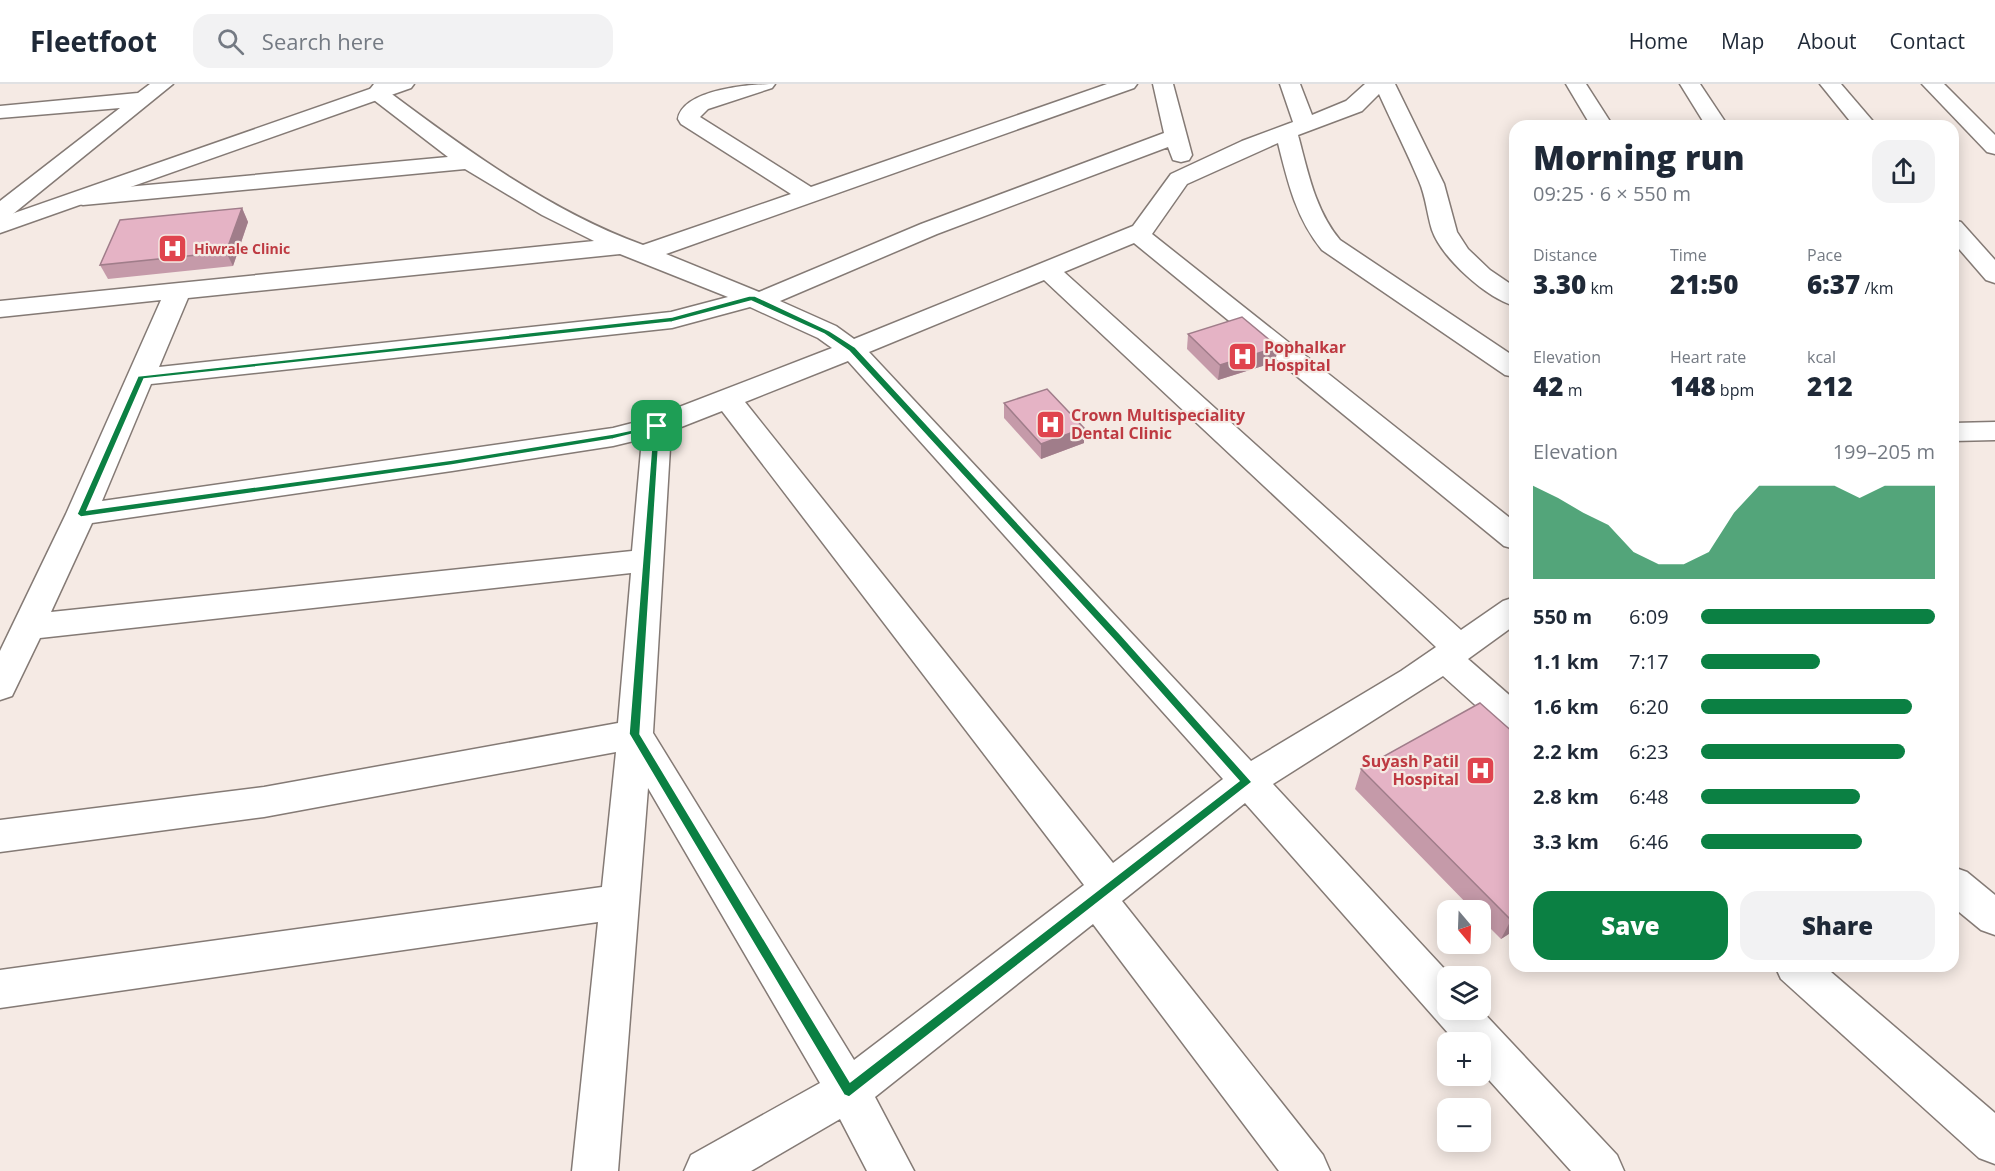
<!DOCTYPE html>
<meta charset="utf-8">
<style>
body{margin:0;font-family:"Open Sans",sans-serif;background:#f2f2f3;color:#1f2937;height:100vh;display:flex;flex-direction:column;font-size:22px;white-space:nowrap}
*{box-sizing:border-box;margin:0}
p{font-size:20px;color:#747a83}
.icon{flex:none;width:33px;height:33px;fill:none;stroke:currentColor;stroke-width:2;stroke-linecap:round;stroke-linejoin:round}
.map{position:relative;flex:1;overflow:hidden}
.details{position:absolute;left:1509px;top:36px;width:450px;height:852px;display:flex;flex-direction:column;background:#fff;border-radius:18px;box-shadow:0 3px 15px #0003}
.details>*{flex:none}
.needle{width:39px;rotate:161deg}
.controls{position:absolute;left:1437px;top:816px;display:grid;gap:12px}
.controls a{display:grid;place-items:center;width:54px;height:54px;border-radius:12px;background:#fff;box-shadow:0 3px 15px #0003;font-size:30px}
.pin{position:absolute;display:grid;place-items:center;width:51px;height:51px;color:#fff;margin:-26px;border-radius:12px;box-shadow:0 3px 9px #0006}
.round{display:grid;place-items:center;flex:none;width:63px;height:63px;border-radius:18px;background:#f2f2f3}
.summary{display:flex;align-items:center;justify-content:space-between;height:102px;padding:0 24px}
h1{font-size:33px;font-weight:800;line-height:45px}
.figures{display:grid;grid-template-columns:repeat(3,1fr);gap:9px;height:102px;padding:6px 24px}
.figures div{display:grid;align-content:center}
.figures b{font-size:26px;font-weight:800}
.figures small{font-size:16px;font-weight:400}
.figures p{font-size:16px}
.chart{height:168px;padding:12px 24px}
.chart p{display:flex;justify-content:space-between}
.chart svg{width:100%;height:108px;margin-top:6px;fill:#0b8043;opacity:.7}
.button{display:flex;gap:12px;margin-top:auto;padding:12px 24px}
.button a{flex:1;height:69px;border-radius:18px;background:#0b8043;color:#fff;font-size:24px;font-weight:800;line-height:69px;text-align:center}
.button a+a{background:#f2f2f3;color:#1f2937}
ul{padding:0 24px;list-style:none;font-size:20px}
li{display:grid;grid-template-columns:96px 72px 1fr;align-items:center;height:45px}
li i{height:15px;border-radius:8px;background:#0b8043}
header{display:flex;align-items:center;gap:36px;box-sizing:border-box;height:84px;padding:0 30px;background:#fff;border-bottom:2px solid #e0e1e3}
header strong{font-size:28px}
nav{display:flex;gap:33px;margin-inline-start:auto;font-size:21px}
.search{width:420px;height:54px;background:#f2f2f3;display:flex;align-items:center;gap:15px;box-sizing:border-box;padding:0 21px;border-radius:18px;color:#747a83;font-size:22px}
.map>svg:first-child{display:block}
</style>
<header>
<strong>Fleetfoot</strong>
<div class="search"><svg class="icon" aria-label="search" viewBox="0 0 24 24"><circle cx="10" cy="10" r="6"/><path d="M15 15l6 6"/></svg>Search here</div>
<nav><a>Home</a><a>Map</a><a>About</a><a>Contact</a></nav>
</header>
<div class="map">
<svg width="1995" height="1087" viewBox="0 0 1995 1087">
<rect width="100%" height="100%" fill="#f5eae4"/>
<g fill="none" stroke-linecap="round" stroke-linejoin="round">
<defs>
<g id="minor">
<polygon points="150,0 173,0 8,134 0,136 0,117 120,24 0,34 0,22 138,9"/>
<path d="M374 0H396L389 8C468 67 550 127 643 161L791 110 681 40 678 35C683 5 751 0 775 0L772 4 708 25 700 33 811 103 1107 0H1137L1134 4 666 170 759 208 921 140 1164 49 1153 0H1173L1192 71 1189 76 1181 78 1173 76 1168 63 937 150 780 217 836 242 854 255 1133 142 1171 90 1242 57 1293 38 1280 0H1300L1312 31 1346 17 1365 0H1395L1444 100 1457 148 1468 165 1490 186 1515 203V222C1486 214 1442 174 1432 146 1427 130 1426 113 1419 97 1407 68 1392 39 1379 10L1362 27 1298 51C1308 88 1315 126 1340 156L1515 273V293L1505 291 1322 166C1296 134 1288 99 1278 59L1187 100 1152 150 1515 438V465L1504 462 1134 159 1064 188 1461 546 1503 517 1515 513V541L1468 575 1515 616V650L1503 646 1443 592 1273 700 1451 892H1448V926L1480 925 1617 1071 1624 1087H1571L1480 986V958H1456L1245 719 1122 817 1323 1071 1330 1087H1279L1093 840 875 1013 914 1087H867L840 1035 751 1087H684L691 1071 820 999 648 704 618 1087H572L598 838 0 924V886L602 803 616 668 264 733 0 768V736L264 703 618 639 631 489 40 554 12 612 0 616V567L66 430 161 216 0 233V217L594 157 542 131 465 85 83 121 75 119 71 114 75 109 83 107 448 73 370 13 367 9ZM620 170 728 213 671 228 159 283 188 214ZM1044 196 1436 563 1401 587 1251 677 869 268ZM750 223 818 254 832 264 648 335 613 344 102 417 151 300 672 244ZM848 277 1223 695 1113 779 745 318ZM722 327 1084 801 854 976 653 649 671 347ZM642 355 632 467 51 528 92 439 452 387 613 362Z"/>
<polygon points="1566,0 1586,0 1613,42 1591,42"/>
<polygon points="1680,0 1700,0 1728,42 1706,42"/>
<polygon points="1820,0 1841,0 1877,42 1854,42"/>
<polygon points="1922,0 1944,0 1995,51 1995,70 1987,68"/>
<polygon points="1953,136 1961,138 1995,176 1995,199 1986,196 1953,158"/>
<polygon points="1995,338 1995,356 1953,357 1953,339"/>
<polygon points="1953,783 1967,788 1995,811 1995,851 1981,846 1953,823"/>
<polygon points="1775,882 1824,882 1995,1029 1995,1080 1979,1074 1781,895"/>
</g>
<polygon id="tertiary" points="384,0 414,0 411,4 0,149 0,134"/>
</defs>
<use href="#minor" stroke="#847a75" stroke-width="3"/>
<use href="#tertiary" stroke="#847a75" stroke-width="3"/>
<use href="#minor" fill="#fff" fill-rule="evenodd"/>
<use href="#tertiary" fill="#fff" fill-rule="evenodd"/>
</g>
<g fill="#c59aa9">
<polygon points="242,124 248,138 233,182 108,195 100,181"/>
<polygon points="1188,250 1278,263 1275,278 1218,296 1187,265"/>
<polygon points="1004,319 1084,359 1041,375 1004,334"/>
<polygon points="1515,650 1515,846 1501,855 1480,834 1480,826 1473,826 1355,705 1361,685"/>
</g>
<g fill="#a07d8a">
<polygon points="242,124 248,138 233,182 226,168"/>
<polygon points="1278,263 1275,278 1218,296 1220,281"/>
<polygon points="1084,344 1084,359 1041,375 1041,360"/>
<polygon points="1515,833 1515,846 1501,855 1511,836"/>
</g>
<g fill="#e5b3c5" stroke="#a07d8a" stroke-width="1.5">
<polygon points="242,124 226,168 100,181 120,136"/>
<polygon points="1242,233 1278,263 1220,281 1188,250"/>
<polygon points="1047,305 1084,344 1041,360 1004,319"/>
<polygon points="1480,619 1515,650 1515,833 1511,836 1361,685"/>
</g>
<path fill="#0b8043" stroke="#fff" stroke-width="1.5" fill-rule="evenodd" d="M749 212H755L830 247 855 263 1121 551 1252 698 849 1013 844 1011 629 650 653 345 613 355 452 381 81 433 77 430 138 292 672 233ZM751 217 824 250 849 267 1114 556 1239 697 850 998 640 650 660 340 613 350 452 376 87 426 144 295 672 238Z"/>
<defs>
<symbol id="hospital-square" viewBox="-11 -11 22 22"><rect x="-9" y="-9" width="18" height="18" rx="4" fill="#e0444e" stroke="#f5eae4"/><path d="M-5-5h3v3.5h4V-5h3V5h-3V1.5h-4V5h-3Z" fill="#fff"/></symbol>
</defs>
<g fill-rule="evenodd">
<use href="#hospital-square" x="156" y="148" width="33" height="33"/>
<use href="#hospital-square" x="1226" y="256" width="33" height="33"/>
<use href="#hospital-square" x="1034" y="324" width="33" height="33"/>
<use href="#hospital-square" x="1464" y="670" width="33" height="33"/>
</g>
<g text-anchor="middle" stroke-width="4.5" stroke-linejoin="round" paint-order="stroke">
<g font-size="14" font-weight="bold" fill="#be3a42" stroke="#f5eae4" text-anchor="start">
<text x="194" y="170">Hiwrale Clinic</text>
</g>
<g font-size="16" font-weight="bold" fill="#be3a42" stroke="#f5eae4" text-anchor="start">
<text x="1264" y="269">Pophalkar<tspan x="1264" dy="18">Hospital</tspan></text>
<text x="1071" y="337">Crown Multispeciality<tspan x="1071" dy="18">Dental Clinic</tspan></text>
<text x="1459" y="683" text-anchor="end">Suyash Patil<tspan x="1459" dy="18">Hospital</tspan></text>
</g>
</g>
</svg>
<div class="controls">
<a><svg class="needle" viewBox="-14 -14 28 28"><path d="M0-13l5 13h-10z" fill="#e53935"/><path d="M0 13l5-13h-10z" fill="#747a83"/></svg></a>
<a><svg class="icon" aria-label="layers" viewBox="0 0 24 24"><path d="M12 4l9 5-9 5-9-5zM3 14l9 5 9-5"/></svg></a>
<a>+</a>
<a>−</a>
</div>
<div class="pin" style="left:657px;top:342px;background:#1e9e55"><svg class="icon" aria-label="arrive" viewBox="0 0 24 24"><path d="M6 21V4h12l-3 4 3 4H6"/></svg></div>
<section class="details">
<div class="summary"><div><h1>Morning run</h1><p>09:25 · 6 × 550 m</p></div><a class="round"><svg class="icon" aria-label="share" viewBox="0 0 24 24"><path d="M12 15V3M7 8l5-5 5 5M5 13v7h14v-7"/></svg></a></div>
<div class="figures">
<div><p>Distance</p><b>3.30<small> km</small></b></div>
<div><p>Time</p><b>21:50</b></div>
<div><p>Pace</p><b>6:37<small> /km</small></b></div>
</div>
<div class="figures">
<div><p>Elevation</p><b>42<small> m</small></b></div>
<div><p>Heart rate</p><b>148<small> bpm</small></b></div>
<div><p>kcal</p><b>212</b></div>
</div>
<div class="chart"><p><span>Elevation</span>199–205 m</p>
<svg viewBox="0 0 160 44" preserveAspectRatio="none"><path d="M0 44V6L10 11L20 17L30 22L40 33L50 38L60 38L70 33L80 17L90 6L100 6L110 6L120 6L130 11L140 6L150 6L160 6V44z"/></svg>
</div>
<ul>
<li><b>550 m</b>6:09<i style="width:100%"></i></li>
<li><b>1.1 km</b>7:17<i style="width:51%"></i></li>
<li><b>1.6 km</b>6:20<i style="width:90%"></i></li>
<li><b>2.2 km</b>6:23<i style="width:87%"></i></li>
<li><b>2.8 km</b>6:48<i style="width:68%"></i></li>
<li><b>3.3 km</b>6:46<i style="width:69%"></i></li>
</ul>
<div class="button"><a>Save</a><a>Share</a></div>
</section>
</div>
